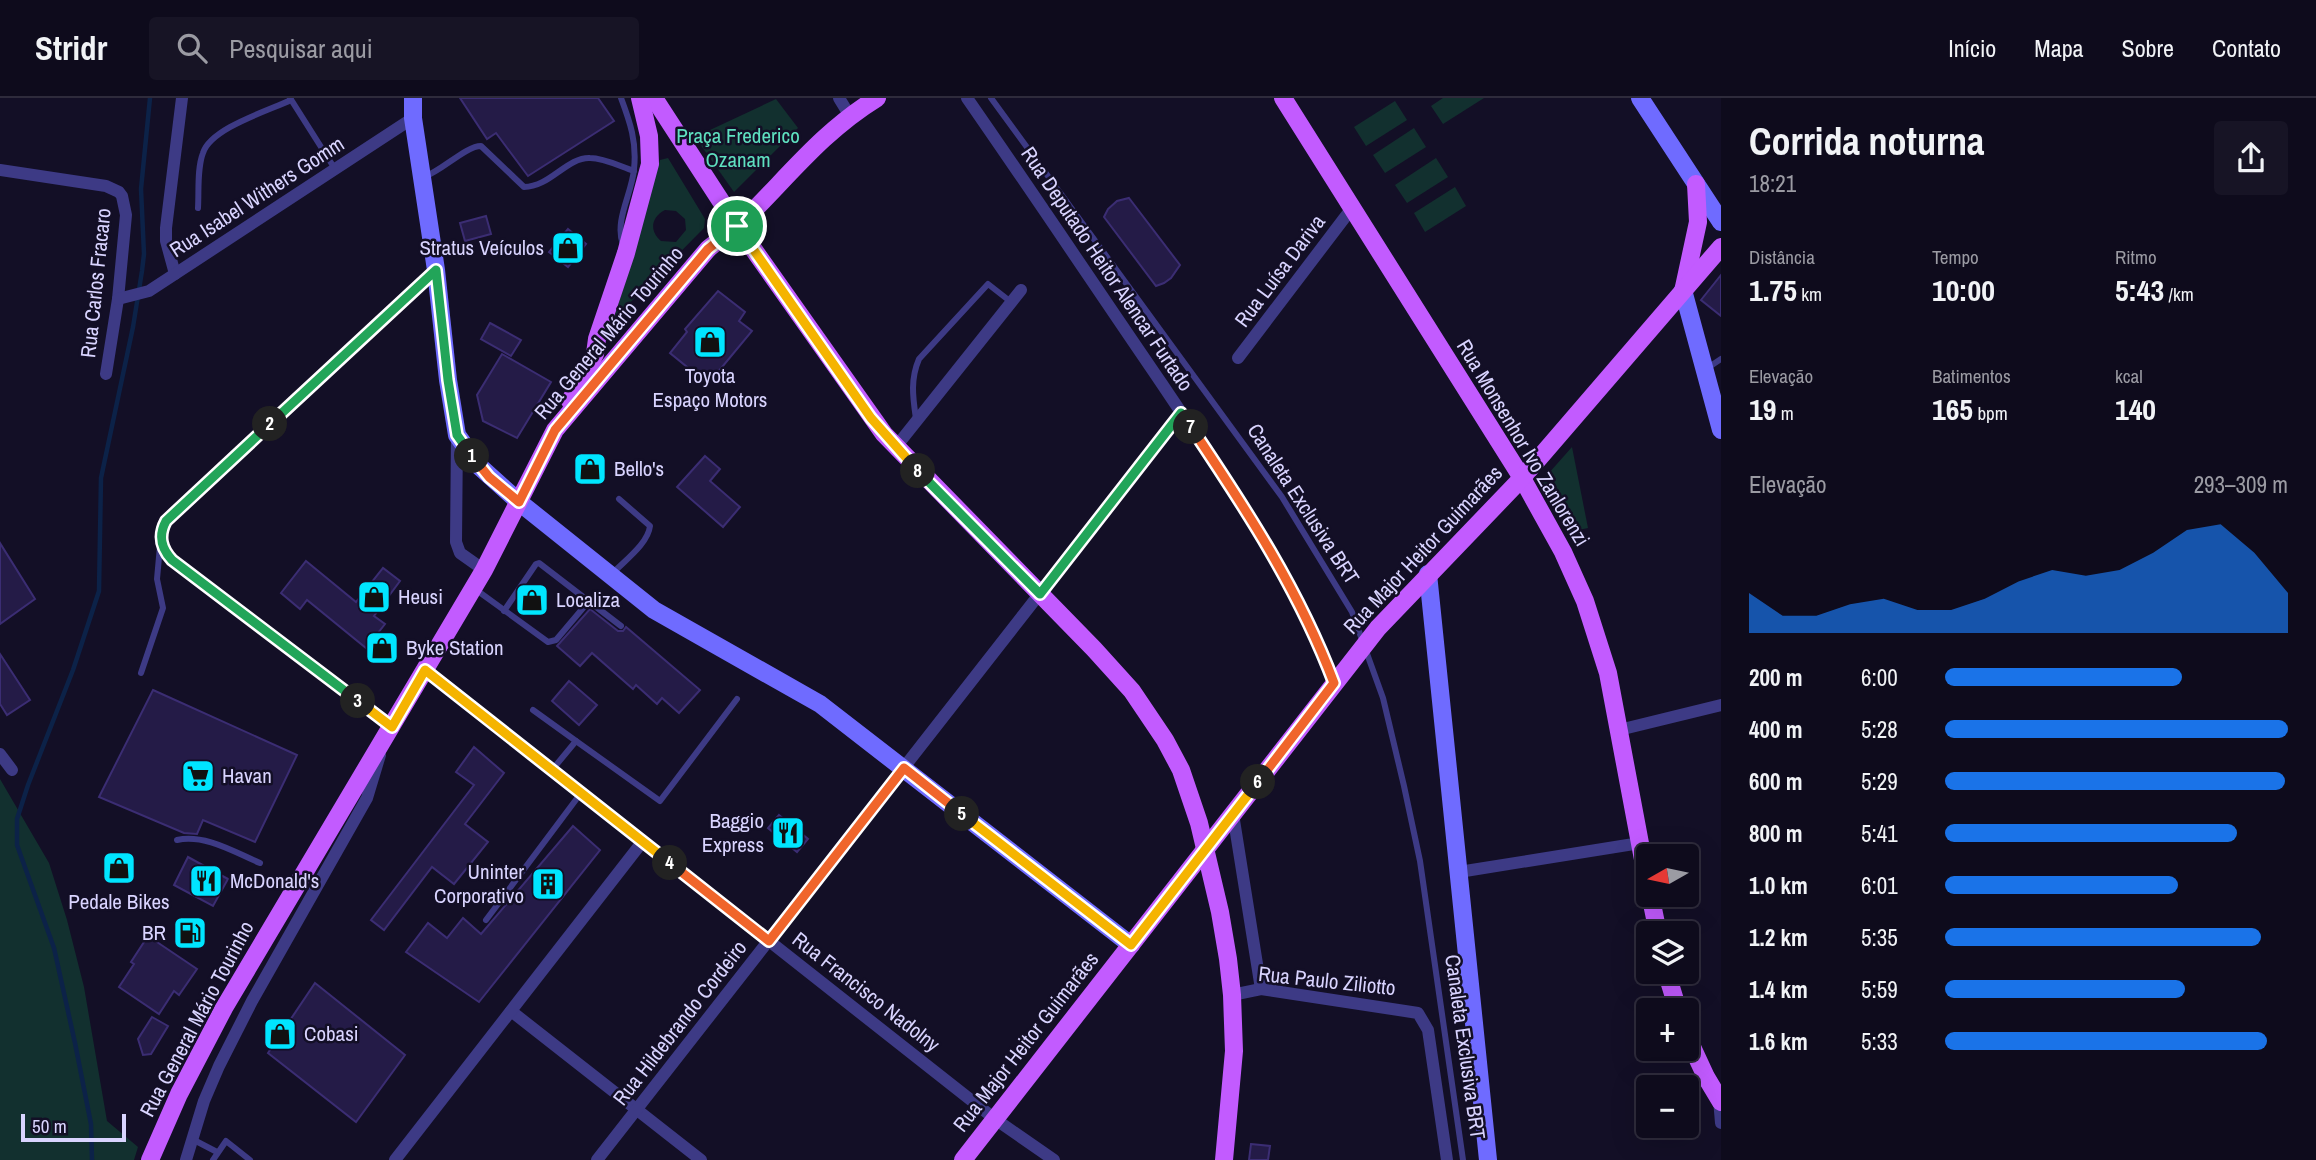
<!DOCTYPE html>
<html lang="pt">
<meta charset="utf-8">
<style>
body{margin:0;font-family:"Archivo Narrow",sans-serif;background:#171425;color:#f1f3f6;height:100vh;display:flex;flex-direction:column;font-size:26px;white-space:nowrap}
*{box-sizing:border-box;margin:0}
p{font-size:23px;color:#9b9ba3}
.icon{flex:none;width:38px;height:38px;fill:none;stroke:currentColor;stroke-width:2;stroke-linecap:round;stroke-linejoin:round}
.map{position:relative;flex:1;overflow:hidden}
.drawer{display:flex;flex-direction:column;background:#0e0b1c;width:595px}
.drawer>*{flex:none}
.needle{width:46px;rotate:261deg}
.fabs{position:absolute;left:1636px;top:746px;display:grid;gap:14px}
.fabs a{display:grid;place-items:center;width:63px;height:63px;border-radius:7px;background:#0e0b1c;box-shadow:0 7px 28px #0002,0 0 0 2px #2e2b3b;font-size:35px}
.scale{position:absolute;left:21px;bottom:18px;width:105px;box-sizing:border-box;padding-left:7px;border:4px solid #d9d4ff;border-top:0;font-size:19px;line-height:24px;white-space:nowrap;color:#d9d4ff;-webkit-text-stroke:5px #130f26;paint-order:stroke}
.pin{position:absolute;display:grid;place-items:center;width:60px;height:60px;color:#fff;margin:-30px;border:4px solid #fff;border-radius:50%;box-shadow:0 2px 7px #0007}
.km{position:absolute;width:35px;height:35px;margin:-18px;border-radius:50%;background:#222;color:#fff;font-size:19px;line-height:35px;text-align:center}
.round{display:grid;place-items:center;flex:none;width:74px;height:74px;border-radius:7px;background:#171425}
.headline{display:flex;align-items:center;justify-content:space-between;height:119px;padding:0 28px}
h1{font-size:38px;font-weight:700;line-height:52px}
.metrics{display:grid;grid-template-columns:repeat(3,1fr);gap:10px;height:119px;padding:7px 28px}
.metrics div{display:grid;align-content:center}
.metrics b{font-size:30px;font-weight:700}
.metrics small{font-size:19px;font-weight:400}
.metrics p{font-size:19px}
.chart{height:196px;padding:14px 28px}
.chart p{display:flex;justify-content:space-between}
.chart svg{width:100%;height:126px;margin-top:7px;fill:#1a73e8;opacity:.7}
ul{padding:0 28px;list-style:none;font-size:23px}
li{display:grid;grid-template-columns:112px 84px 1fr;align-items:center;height:52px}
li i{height:18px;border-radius:9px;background:#1a73e8}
header{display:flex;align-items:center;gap:42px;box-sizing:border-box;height:98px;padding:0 35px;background:#0e0b1c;border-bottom:2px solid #2e2b3b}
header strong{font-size:33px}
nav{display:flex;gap:38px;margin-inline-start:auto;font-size:24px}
.search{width:490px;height:63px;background:#171425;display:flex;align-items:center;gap:18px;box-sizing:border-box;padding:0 24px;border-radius:7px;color:#9b9ba3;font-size:26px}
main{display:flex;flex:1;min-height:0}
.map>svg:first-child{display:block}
</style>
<header>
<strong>Stridr</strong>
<div class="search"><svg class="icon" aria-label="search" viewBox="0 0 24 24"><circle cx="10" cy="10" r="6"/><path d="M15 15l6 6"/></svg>Pesquisar aqui</div>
<nav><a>Início</a><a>Mapa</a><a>Sobre</a><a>Contato</a></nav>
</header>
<main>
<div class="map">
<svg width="1721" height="1062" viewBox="0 0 1721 1062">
<rect width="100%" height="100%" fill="#130f26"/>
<g fill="#12302f" fill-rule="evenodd">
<polygon points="1443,0 1484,0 1443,26 1431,8"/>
<polygon points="776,1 798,30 734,94 695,39"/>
<polygon points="1395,3 1407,22 1366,48 1354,29"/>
<polygon points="1414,30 1426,49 1385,75 1373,57"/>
<path d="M668 60 705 121 704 130 614 221 660 62ZM665 112 676 113 685 121 686 132 676 144 661 143C649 133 651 119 665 112Z"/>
<polygon points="1436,60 1448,79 1407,105 1395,87"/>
<polygon points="1455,89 1466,108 1425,134 1414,115"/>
<polygon points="1572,349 1588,430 1569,434 1541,384"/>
<polygon points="0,681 49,765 67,822 84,889 107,1023 138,1049 134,1062 0,1062"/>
</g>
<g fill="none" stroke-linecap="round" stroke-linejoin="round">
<polyline stroke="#0c2248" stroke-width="4.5" points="92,1062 91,1026 75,945 54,850 17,747 17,721 28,687 73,572 99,493 101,380 133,229 142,173 144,156 141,91 150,0"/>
</g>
<g fill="#241b47" stroke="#3b2d73" stroke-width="2">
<polygon points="460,0 598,0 614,23 528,78 496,35 487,41"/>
<polygon points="1129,100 1180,167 1171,180 1164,185 1156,188 1104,119 1108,111 1117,103"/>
<polygon points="486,118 491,136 465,143 460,125"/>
<polygon points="568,131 586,146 568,169 549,154"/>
<polygon points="1721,177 1721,218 1701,202"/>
<polygon points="718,193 745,214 739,223 752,233 708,286 670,255 687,234 685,231"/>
<polygon points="490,225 521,242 511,258 481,241"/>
<polygon points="502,256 551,284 517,340 483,323 477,297"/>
<polygon points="705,358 720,371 710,383 740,409 723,429 677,389"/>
<polygon points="0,445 35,501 0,526"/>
<polygon points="306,463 356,504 383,470 400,483 374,518 385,526 366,550 307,502 300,511 281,495"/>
<polygon points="590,511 618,533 623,533 626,529 700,592 679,615 662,600 657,606 636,587 633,591 592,555 580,568 557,548"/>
<polygon points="0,556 30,602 7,617 0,606"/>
<polygon points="569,583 597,607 579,627 552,603"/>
<polygon points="153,592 297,657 255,744 203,722 197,736 184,735 99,699"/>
<polygon points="474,649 504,675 465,726 488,744 454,786 432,769 384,832 371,822 474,687 456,674"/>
<polygon points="779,717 808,741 797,754 768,730"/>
<polygon points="573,728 600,752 479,904 406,854 428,825 447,840 463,820 481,836"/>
<polygon points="188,759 228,781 213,808 174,787"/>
<polygon points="148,838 197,871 179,897 174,893 159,916 119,889 134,866 131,864"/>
<polygon points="315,885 405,957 356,1024 268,955"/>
<polygon points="152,919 168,928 151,956 143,957 138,941"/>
<polygon points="1251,1046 1270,1048 1268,1062 1249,1062"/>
</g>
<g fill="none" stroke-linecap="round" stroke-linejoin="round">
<g stroke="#3d3a85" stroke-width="6">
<polyline points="290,0 335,71"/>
<path d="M621 0C630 24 637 44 634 71 632 96 614 122 623 147"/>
<polyline points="991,0 1282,399 1352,514 1383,600 1404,688 1420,763 1463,1062"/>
<path d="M424 79C443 72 466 48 481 48L524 89C550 89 567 59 590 60 605 60 621 69 634 73"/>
<path d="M198 110C199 93 197 70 203 55 211 30 268 13 291 2"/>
<polyline points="1706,271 1721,261"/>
<path d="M916 321C913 300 910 282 919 261L988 186 1011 204"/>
<path d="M612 476C624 463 648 446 650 428L619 401"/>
<polyline points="475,491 548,544 556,542 589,503"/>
<polyline points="504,513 536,466 539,465 621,528"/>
<polyline points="141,575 163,510 157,481 160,448"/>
<polyline points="533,612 576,643 552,672"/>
<polyline points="576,643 660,703 737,601"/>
<path d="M177 742C205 736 234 754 260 765"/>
<polyline points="486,822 581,695"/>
<polyline points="192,1041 217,1054"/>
<polyline points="213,1062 226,1043 250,1062"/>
</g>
<g stroke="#3d3a85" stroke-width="12">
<polyline points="839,0 850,18"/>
<path d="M967 0C1033 95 1097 191 1162 286 1227 383 1293 476 1334 585"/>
<polyline points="0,72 106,88 119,94 122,98 126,117 118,201 106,276"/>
<polyline points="175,176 166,143 166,130 182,0"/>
<polyline points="118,201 149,193 413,20"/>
<polyline points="1238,260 1352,110"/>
<polyline points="457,337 456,444 460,455 484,472"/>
<polyline points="895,350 1021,192"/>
<polyline points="425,572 995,1021 1054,1062"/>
<path d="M392 629 172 462C161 450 158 438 166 423L436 172"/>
<polyline points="1619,632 1721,607"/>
<polyline points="0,656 12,672"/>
<polyline points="1233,716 1261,891"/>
<polyline points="1459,774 1640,745"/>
<polyline points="1232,897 1261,891 1418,915 1428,932 1447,1062"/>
<polyline points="511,913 701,1062"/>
<polyline points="1721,1000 1719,1001 1721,1025"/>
<polyline points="186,1062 204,1003 219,968 252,903 367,700 380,657"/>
<polyline points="395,1062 643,743"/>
<polyline points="597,1062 1181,315"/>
</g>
<g stroke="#6f6bff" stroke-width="18">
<polyline points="413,0 413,20 436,172 448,282 457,337 479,368 519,404 654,512 820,606 1131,847"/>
<polyline points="1640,0 1721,124"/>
<polyline points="1683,192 1721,332"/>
<polyline points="1428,476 1488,1062"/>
</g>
<g stroke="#c25bff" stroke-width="18">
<polyline points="654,0 737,128 884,336 1094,551 1132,593 1165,642 1181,672 1199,725 1220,814 1228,861 1232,897 1234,953 1224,1062"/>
<polyline points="1283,0 1522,380 1563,454 1585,503 1608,575 1648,788"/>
<polyline points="1684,189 1698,124 1696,86"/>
<polyline points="570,303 595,256 597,241 626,155 650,66 649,38 640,0"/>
<polyline points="1650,796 1658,835"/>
<polyline points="1666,873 1678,912"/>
<polyline points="1687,938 1706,979 1721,1004"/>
<path d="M150 1062 179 996 224 910 484 472 555 332 708 151C717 143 729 136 738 128 785 83 820 35 877 0"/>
<polyline points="963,1062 1378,530 1522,380 1721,149"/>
</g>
</g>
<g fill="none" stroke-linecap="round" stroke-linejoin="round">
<defs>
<polyline id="split-1" points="472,358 489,379 519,404 555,332 708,151 737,128"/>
<polyline id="split-2" points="270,326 436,172 448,282 457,337 472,358"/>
<path id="split-3" d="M270 326 166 423C158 438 161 450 172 462L358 603"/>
<polyline id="split-4" points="358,603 392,629 425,572 670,765"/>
<polyline id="split-5" points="670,765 769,843 904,670 962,716"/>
<polyline id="split-6" points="962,716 1131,847 1258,684"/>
<path id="split-7" d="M1191 329C1246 411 1299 492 1334 585L1258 684"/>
<polyline id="split-8" points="918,373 1040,496 1181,315 1191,329"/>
<polyline id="split-9" points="737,128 871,320 918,373"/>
</defs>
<use href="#split-1" stroke="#fff" stroke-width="14"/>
<use href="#split-2" stroke="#fff" stroke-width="14"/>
<use href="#split-3" stroke="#fff" stroke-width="14"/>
<use href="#split-4" stroke="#fff" stroke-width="14"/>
<use href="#split-5" stroke="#fff" stroke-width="14"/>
<use href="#split-6" stroke="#fff" stroke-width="14"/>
<use href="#split-7" stroke="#fff" stroke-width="14"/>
<use href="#split-8" stroke="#fff" stroke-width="14"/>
<use href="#split-9" stroke="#fff" stroke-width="14"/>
<use href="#split-1" stroke="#f0652b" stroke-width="9"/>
<use href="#split-2" stroke="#22a559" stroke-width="9"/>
<use href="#split-3" stroke="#22a559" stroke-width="9"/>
<use href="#split-4" stroke="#f5b400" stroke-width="9"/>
<use href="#split-5" stroke="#f0652b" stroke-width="9"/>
<use href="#split-6" stroke="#f5b400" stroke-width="9"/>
<use href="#split-7" stroke="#f0652b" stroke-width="9"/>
<use href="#split-8" stroke="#22a559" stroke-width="9"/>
<use href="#split-9" stroke="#f5b400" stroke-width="9"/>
</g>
<defs>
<symbol id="shop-square" viewBox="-11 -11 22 22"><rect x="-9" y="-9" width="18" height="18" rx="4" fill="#00e5ff" stroke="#130f26"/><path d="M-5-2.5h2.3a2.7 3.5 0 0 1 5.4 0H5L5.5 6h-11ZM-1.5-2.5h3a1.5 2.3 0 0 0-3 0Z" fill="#111"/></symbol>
<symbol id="supermarket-square" viewBox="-11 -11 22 22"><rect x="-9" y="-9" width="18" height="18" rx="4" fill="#00e5ff" stroke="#130f26"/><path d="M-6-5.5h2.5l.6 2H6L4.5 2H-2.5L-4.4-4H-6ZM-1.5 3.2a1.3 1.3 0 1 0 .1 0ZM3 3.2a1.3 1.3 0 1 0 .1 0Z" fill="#111"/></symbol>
<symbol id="restaurant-square" viewBox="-11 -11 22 22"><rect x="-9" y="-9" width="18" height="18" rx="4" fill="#00e5ff" stroke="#130f26"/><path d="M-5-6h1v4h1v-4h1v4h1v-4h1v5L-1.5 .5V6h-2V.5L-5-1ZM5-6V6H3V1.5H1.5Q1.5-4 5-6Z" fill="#111"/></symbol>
<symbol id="building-square" viewBox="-11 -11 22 22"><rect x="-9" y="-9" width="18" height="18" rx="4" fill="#00e5ff" stroke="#130f26"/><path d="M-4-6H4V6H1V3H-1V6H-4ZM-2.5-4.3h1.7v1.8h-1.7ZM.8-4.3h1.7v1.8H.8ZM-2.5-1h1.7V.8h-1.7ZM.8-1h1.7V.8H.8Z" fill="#111"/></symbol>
<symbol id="fuel-square" viewBox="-11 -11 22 22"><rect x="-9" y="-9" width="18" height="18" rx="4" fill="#00e5ff" stroke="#130f26"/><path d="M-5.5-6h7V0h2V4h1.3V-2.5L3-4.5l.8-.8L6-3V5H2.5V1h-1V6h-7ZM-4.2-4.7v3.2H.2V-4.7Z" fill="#111"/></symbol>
</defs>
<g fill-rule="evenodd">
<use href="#shop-square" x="549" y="131" width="38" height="38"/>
<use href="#shop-square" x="691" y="225" width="38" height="38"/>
<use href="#shop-square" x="571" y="352" width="38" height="38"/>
<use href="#shop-square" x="355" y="480" width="38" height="38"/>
<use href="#shop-square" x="513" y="483" width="38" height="38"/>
<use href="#shop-square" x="363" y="531" width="38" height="38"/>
<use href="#supermarket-square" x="179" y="659" width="38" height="38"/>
<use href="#restaurant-square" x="769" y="716" width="38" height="38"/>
<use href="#shop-square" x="100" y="751" width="38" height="38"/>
<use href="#restaurant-square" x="187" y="764" width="38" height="38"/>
<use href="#building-square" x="529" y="767" width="38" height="38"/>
<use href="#fuel-square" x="171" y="816" width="38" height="38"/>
<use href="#shop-square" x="261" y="917" width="38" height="38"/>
</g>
<g text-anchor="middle" stroke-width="5" stroke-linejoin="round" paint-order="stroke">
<g font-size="21" fill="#5fe0c0" stroke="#130f26">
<text x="738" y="45">Praça Frederico<tspan x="738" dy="24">Ozanam</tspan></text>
</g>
<g font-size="21" fill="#d9d4ff" stroke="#130f26">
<text transform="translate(257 99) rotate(-33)" y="7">Rua Isabel Withers Gomm</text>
<text transform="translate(1107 171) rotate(56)" y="7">Rua Deputado Heitor Alencar Furtado</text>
<text transform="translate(1280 173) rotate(-53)" y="7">Rua Luísa Dariva</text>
<text transform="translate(96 185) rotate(-84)" y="7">Rua Carlos Fracaro</text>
<text transform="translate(609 235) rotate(-50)" y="7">Rua General Mário Tourinho</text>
<text transform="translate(1523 345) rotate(59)" y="7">Rua Monsenhor Ivo Zanlorenzi</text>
<text transform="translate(1303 406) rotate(57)" y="7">Canaleta Exclusiva BRT</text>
<text transform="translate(1423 452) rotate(-47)" y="7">Rua Major Heitor Guimarães</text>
<text transform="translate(1327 883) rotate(6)" y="7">Rua Paulo Ziliotto</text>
<text transform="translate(866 894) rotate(38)" y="7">Rua Francisco Nadolny</text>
<text transform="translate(197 921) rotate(-62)" y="7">Rua General Mário Tourinho</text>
<text transform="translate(680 925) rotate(-52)" y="7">Rua Hildebrando Cordeiro</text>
<text transform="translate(1026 944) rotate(-52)" y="7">Rua Major Heitor Guimarães</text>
<text transform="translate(1465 949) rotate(82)" y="7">Canaleta Exclusiva BRT</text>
</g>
<g font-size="21" fill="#d9d4ff" stroke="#130f26" text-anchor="start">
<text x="544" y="157" text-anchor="end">Stratus Veículos</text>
<text x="710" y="285" text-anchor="middle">Toyota<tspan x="710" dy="24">Espaço Motors</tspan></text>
<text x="614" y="378">Bello's</text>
<text x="398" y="506">Heusi</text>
<text x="556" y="509">Localiza</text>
<text x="406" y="557">Byke Station</text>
<text x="222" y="685">Havan</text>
<text x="764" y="730" text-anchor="end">Baggio<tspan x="764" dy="24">Express</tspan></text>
<text x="524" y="781" text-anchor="end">Uninter<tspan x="524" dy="24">Corporativo</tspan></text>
<text x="230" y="790">McDonald's</text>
<text x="119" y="811" text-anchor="middle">Pedale Bikes</text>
<text x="166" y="842" text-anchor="end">BR</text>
<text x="304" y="943">Cobasi</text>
</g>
</g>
</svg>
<div class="fabs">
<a><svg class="needle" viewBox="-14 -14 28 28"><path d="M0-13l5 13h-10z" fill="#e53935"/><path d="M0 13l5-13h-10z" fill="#9b9ba3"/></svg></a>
<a><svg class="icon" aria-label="layers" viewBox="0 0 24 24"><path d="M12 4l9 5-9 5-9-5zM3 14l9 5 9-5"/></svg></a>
<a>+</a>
<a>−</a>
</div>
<div class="scale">50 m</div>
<div class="pin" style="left:737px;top:128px;background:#1e9e55"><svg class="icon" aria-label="arrive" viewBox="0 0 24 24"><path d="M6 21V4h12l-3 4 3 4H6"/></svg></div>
<b class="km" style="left:472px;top:358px">1</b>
<b class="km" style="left:270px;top:326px">2</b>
<b class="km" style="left:358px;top:603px">3</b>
<b class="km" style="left:670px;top:765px">4</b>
<b class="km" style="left:962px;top:716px">5</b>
<b class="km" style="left:1258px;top:684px">6</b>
<b class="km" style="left:1191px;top:329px">7</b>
<b class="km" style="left:918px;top:373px">8</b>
</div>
<section class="drawer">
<div class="headline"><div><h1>Corrida noturna</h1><p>18:21</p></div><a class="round"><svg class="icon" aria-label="share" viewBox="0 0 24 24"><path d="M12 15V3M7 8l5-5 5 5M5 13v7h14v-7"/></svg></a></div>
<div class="metrics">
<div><p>Distância</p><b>1.75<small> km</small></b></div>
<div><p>Tempo</p><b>10:00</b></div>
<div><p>Ritmo</p><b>5:43<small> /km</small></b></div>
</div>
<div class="metrics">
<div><p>Elevação</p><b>19<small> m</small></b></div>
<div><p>Batimentos</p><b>165<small> bpm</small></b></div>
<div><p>kcal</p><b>140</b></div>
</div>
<div class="chart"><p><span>Elevação</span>293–309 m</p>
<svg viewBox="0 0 160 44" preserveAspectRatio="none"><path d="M0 44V30L10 38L20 38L30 34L40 32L50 36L60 36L70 32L80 26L90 22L100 24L110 22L120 16L130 8L140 6L150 16L160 30V44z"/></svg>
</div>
<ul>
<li><b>200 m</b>6:00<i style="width:69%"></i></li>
<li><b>400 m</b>5:28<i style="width:100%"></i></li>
<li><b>600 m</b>5:29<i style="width:99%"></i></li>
<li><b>800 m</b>5:41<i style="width:85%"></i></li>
<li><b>1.0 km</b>6:01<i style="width:68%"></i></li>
<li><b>1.2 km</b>5:35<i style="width:92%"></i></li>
<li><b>1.4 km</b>5:59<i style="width:70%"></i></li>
<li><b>1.6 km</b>5:33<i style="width:94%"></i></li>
</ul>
</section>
</main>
